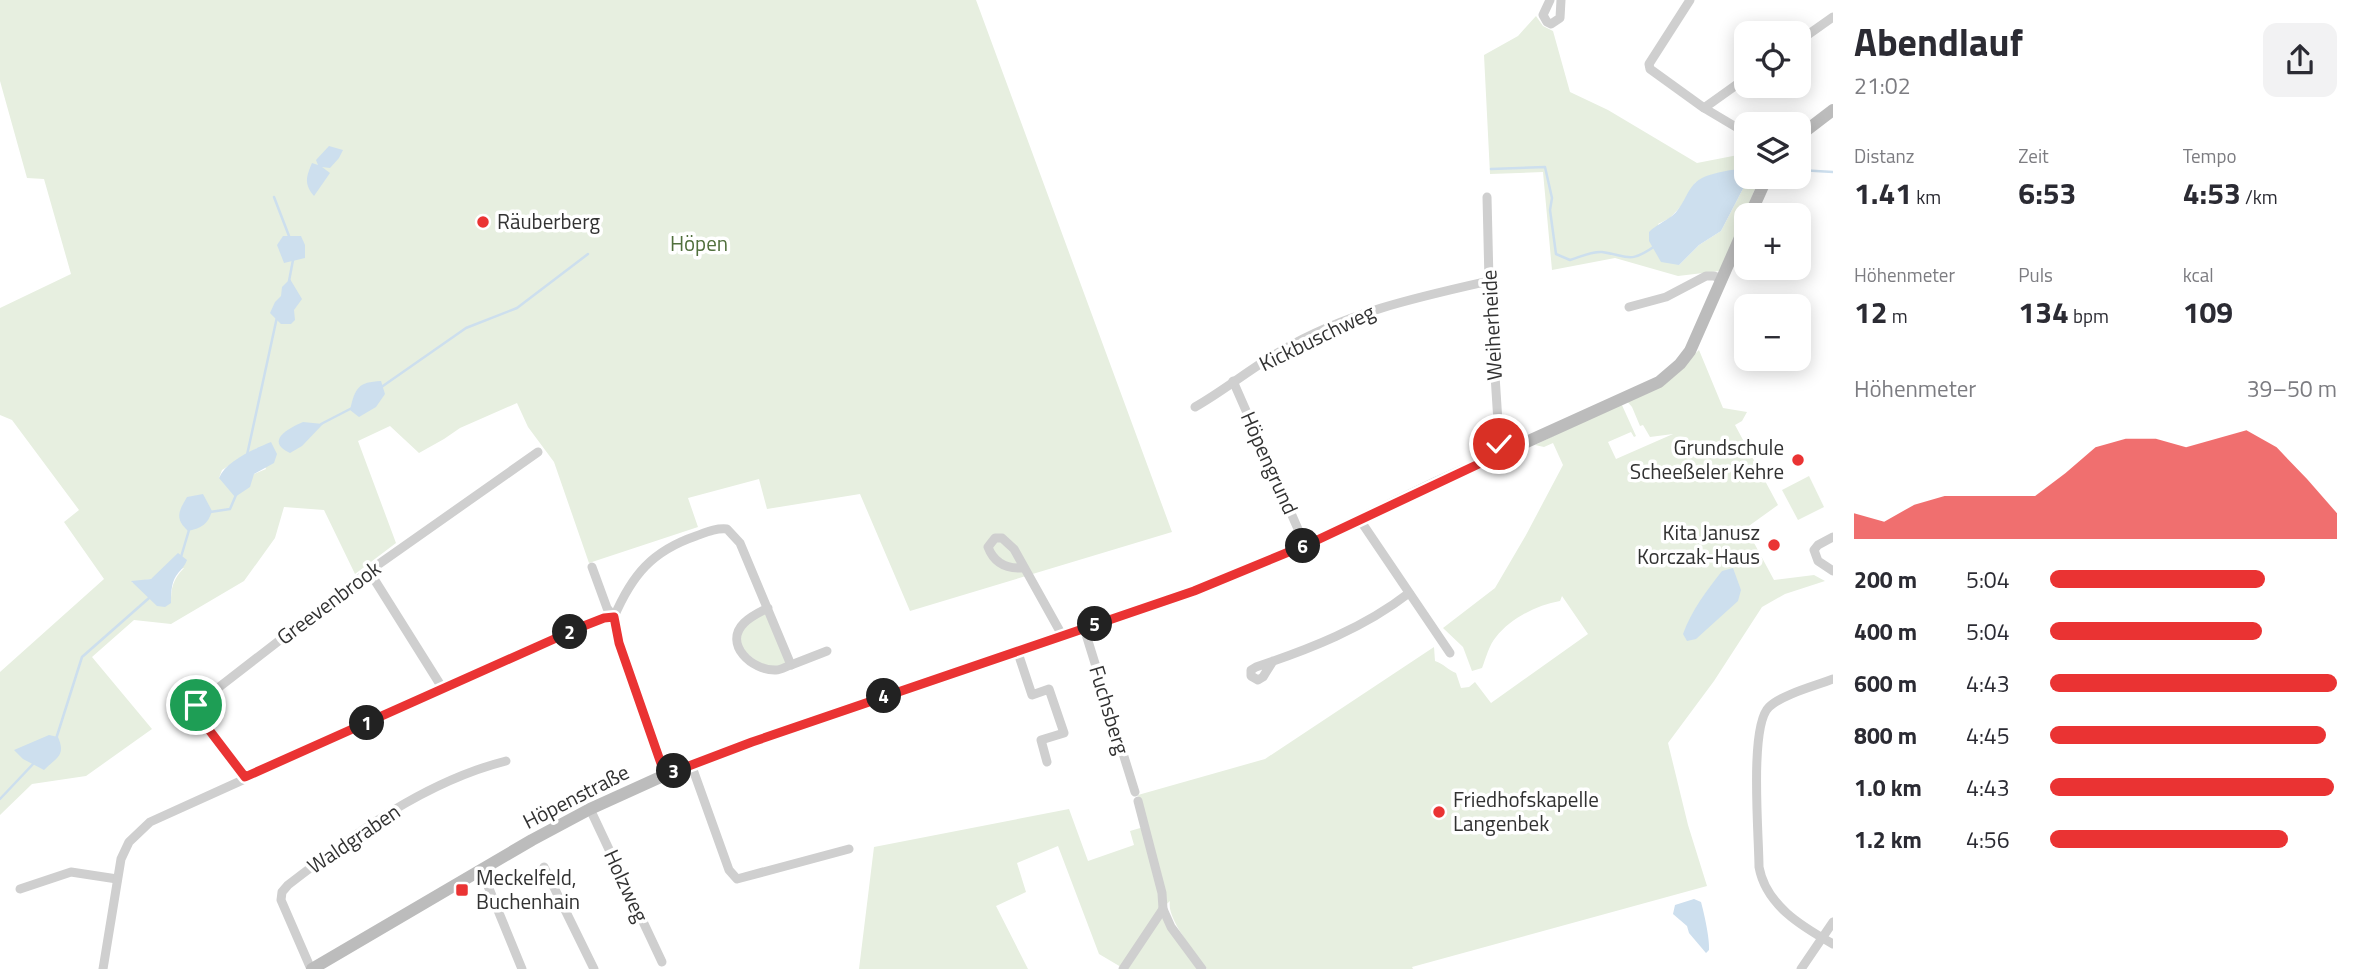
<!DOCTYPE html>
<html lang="de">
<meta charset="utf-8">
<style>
body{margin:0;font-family:"Titillium Web",sans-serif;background:#f2f2f3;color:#2b2b33;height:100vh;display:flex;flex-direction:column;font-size:26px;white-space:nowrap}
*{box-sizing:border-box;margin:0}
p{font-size:23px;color:#7c7c81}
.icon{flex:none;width:38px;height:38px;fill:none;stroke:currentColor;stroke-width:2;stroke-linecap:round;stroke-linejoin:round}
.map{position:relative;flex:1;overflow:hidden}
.sheet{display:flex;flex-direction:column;background:#fff;width:525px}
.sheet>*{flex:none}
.tools{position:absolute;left:1734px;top:21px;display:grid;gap:14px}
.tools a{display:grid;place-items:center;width:77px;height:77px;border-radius:14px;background:#fff;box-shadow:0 4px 18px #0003;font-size:35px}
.pin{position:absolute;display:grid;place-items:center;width:60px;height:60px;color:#fff;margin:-30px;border:4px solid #fff;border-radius:50%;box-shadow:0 2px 7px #0007}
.km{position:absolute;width:35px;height:35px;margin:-18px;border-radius:50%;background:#222;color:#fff;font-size:19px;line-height:35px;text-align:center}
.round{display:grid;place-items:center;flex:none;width:74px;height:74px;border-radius:14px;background:#f2f2f3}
.overview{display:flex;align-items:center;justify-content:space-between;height:119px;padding:0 21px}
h1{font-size:38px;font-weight:700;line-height:52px}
.stats{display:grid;grid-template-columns:repeat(3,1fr);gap:10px;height:119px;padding:7px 21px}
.stats div{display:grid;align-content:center}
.stats b{font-size:30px;font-weight:700}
.stats small{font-size:19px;font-weight:400}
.stats p{font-size:19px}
.chart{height:196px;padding:14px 21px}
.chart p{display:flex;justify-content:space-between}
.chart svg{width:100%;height:126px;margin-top:7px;fill:#ea3333;opacity:.7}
ul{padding:0 21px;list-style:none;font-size:23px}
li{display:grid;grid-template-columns:112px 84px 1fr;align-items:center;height:52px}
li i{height:18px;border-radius:9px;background:#ea3333}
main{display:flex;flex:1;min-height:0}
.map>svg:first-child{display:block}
</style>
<main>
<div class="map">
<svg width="1833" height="969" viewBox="0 0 1833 969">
<rect width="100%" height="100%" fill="#fff"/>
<g fill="#e7efe0" fill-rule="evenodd">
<path d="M0 0H976L1172 532 910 611 860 494 767 509 759 479 688 498 698 527 589 563 554 462 528 427 517 403 460 428 444 439 419 453 390 426 358 441 396 543 355 574 324 510 284 507 275 538 244 581 171 624 134 620 92 657 152 729 86 776 32 784 0 815V672L104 579 64 522 79 510 12 420 0 415V308L71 274 44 179 27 178 0 81ZM257 448 266 469 254 474 219 478 222 470ZM184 568C173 579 171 588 171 602L132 582 151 579Z"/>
<polygon points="1536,16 1543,26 1553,31 1570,92 1608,110 1697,163 1738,155 1746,163 1746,167 1708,176 1695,183 1683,204 1670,218 1658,224 1679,265 1699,245 1721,231 1749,177 1760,177 1720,271 1678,276 1615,258 1552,270 1543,172 1490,174 1484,55 1518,36"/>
<path d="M1699 350 1723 408 1747 412 1742 421 1735 425 1778 505 1746 528 1774 580 1814 575 1825 581 1785 594 1762 607 1714 681 1668 743 1688 825 1707 886 1412 967 1413 969H1207C1196 953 1166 919 1170 901L1160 910 1121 967 1099 954 1058 846 1017 863 1026 892 996 906 1028 969H859L874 847 1069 809 1088 861 1134 845 1130 831 1147 826 1138 795 1265 759 1434 647 1435 661C1444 664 1448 670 1456 673L1461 688 1469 687 1475 682 1491 703 1588 634 1562 596 1560 601C1537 605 1511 618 1496 637 1489 645 1486 658 1482 668L1472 671 1463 647 1443 628 1495 588 1526 535 1563 465 1553 443 1544 447 1535 445 1621 403 1636 436 1634 437 1631 432 1608 442 1616 459 1673 434 1650 437 1643 425 1640 426 1632 407 1626 400 1685 363Z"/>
<polygon points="1809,476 1824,507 1798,520 1782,490"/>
<polygon points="768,609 791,665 764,668 739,646 743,624"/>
<polygon points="1162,917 1197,969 1128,969"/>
</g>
<g fill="#cddfee">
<path d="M329 146 343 150 339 158 330 168 322 167 330 173 314 196C304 184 306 177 312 163L318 165 316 160Z"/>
<path d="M1746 167V177H1749L1721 231 1699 245 1679 265 1661 262 1649 241V232C1656 225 1664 222 1672 216 1683 207 1685 194 1694 184 1705 172 1731 171 1746 167Z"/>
<polygon points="283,236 301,236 305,245 305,258 284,263 277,245"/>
<polygon points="290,279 302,299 294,310 295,320 291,324 281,324 270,313 275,302 281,296 282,287"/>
<path d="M381 381 385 394 376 407 359 417 350 410C355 388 358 382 381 381Z"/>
<path d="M303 422 323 424 302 446 290 453C264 441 289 428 303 422Z"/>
<path d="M271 442 277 454 274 463 254 474 250 487 235 497 219 478C226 461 254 449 271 442Z"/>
<path d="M203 494 212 511C208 524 202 528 188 531 175 519 178 512 187 497Z"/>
<path d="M178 553 187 560C184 568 180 570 176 576 171 584 171 594 171 603L165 607 157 606 131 581 151 579Z"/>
<path d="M1733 568 1741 590 1738 601 1696 639 1687 641 1683 634C1691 611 1707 590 1722 571Z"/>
<path d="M49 735 58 737C66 756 57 757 44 770L23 759 14 750Z"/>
<path d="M1694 899 1701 902C1704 913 1710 939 1709 950L1706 953 1689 933 1687 926 1673 914 1675 905Z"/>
</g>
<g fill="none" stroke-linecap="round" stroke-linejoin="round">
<g stroke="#cddfee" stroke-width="2.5">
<path d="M1491 169 1545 167 1552 198 1550 210 1556 254 1570 260C1580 257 1592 251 1602 252 1629 256 1629 264 1655 246"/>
<polyline points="1799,170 1833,172"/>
<polyline points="274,197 289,236"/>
<polyline points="289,281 293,260"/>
<polyline points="380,388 466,328 517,308 588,254"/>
<polyline points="321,424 352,408"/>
<polyline points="247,455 277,317"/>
<polyline points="210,512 230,509 236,495"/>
<polyline points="181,557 189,530"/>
<polyline points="56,739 82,657 149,598"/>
<polyline points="0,799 35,762"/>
</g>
<g stroke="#cfcfcf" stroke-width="9">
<polyline points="1550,0 1543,15 1547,22 1551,24 1560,18 1561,0"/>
<polyline points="1690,0 1649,64 1650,69 1704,108 1746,133"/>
<polyline points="1799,41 1833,17"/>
<polyline points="1704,108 1746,78"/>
<polyline points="1487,197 1489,281 1499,438 1502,453"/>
<polyline points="1629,307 1666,297 1706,276 1714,276 1722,279"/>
<polyline points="1233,381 1305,545"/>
<path d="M1195 407C1225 390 1251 368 1281 351 1345 313 1418 297 1489 281"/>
<polyline points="1360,520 1450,653"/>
<polyline points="1833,537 1818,545 1814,550 1818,561 1833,571"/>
<polyline points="592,567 607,608 614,617 619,643 665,775"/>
<path d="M1023 568C1007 569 994 563 988 547L995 538H1002L1014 549 1062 635"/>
<polyline points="369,571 443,689"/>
<path d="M614 617C632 575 652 551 696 536 707 532 716 528 727 529L740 543 791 665C787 666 781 670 776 670 752 671 723 644 744 623 751 616 760 612 768 608"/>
<polyline points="1084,628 1135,792"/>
<polyline points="1017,650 1032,695 1049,689 1064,733 1041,740 1047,762"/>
<path d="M1273 661 1263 677 1258 680 1251 676V670L1256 667C1310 649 1364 628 1409 593"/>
<polyline points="791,665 827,651"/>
<path d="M1833 679C1815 686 1783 694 1769 707 1749 726 1759 836 1759 867 1766 905 1801 926 1833 944"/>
<polyline points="691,764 729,870 737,879 849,849"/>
<polyline points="245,777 197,714 195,711 196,705 369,571 538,452"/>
<polyline points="1138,801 1162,893 1163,909 1171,927 1202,969"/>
<polyline points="590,809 662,962"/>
<polyline points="544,867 594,969"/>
<polyline points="481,869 522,969"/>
<polyline points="20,889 71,872 117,879"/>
<polyline points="103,969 121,859 129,842 150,822 581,627 604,618 614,617"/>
<path d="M311 969 281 900 282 892 288 885C354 834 424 782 506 761"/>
<polyline points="1123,969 1163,909"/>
<polyline points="1801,969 1833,922"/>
</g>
<g stroke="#bcbcbc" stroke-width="12">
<polyline points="1799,136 1833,110"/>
<polyline points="1750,215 1767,177"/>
<polyline points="312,969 532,840 590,809 665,775 752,742 1194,591 1313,542 1436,483 1659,382 1680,364 1690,351 1746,224"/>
</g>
</g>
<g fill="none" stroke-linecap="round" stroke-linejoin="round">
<defs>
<polyline id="route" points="196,705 195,708 197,714 245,777 581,627 604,618 614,617 619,643 665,775 752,742 1194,591 1313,542 1502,453 1499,444"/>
</defs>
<use href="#route" stroke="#fff" stroke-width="14"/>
<use href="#route" stroke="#ea3333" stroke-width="9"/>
</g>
<g fill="#ea3333" stroke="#fff" stroke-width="2.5">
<circle cx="483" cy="222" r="7"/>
<circle cx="1798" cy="460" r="7"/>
<circle cx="1774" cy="545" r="7"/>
<circle cx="1439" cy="812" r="7"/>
<rect x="455" y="883" width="14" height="14" rx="3.5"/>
</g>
<g text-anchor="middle" stroke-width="7" stroke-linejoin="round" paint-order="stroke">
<g font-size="21" fill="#323232" stroke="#fff" text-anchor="start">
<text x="497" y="229">Räuberberg</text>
<text x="1784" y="455" text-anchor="end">Grundschule<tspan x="1784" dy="24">Scheeßeler Kehre</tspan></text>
<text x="1760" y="540" text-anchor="end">Kita Janusz<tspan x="1760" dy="24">Korczak-Haus</tspan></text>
<text x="1453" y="807">Friedhofskapelle<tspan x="1453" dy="24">Langenbek</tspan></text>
<text x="476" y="885">Meckelfeld,<tspan x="476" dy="24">Buchenhain</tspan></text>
</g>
<g font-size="21" fill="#51703d" stroke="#fff">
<text x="699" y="251">Höpen</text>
</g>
<g font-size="21" fill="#323232" stroke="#fff">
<text transform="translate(1492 325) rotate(-93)" y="7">Weiherheide</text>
<text transform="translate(1317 338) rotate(-26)" y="7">Kickbuschweg</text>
<text transform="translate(1269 463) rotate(66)" y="7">Höpengrund</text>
<text transform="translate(329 603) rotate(-37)" y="7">Greevenbrook</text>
<text transform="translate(1109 710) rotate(73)" y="7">Fuchsberg</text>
<text transform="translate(576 797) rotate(-27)" y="7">Höpenstraße</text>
<text transform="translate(354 839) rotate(-34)" y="7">Waldgraben</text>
<text transform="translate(626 886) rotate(65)" y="7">Holzweg</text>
</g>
</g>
</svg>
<div class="tools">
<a><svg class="icon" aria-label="locate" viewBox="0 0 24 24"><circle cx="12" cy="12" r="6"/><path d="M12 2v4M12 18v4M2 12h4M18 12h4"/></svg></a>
<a><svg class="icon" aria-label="layers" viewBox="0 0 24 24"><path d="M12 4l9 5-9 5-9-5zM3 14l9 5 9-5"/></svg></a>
<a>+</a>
<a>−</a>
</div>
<div class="pin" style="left:196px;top:705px;background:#1e9e55"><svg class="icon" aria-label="arrive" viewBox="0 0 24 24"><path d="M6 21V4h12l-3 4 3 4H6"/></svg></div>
<div class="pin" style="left:1499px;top:444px;background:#d93025"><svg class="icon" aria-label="check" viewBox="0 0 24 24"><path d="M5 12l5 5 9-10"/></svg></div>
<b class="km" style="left:367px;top:723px">1</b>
<b class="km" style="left:570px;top:632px">2</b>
<b class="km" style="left:674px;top:771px">3</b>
<b class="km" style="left:884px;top:696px">4</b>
<b class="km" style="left:1095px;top:624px">5</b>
<b class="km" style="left:1303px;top:546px">6</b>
</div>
<section class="sheet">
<div class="overview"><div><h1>Abendlauf</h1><p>21:02</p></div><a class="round"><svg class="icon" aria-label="share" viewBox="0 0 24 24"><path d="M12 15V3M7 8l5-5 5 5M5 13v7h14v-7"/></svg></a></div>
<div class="stats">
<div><p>Distanz</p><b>1.41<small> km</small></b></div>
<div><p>Zeit</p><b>6:53</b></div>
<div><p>Tempo</p><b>4:53<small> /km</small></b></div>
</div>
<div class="stats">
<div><p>Höhenmeter</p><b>12<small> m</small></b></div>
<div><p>Puls</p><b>134<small> bpm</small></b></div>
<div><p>kcal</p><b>109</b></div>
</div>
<div class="chart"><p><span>Höhenmeter</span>39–50 m</p>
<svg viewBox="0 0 160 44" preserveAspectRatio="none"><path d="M0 44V35L10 38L20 32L30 29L40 29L50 29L60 29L70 21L80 12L90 9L100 9L110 12L120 9L130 6L140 12L150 23L160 35V44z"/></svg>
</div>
<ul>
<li><b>200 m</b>5:04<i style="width:75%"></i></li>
<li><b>400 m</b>5:04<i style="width:74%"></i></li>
<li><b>600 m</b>4:43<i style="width:100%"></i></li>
<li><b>800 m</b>4:45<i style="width:96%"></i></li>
<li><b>1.0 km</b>4:43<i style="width:99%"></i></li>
<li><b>1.2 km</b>4:56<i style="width:83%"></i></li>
</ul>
</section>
</main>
